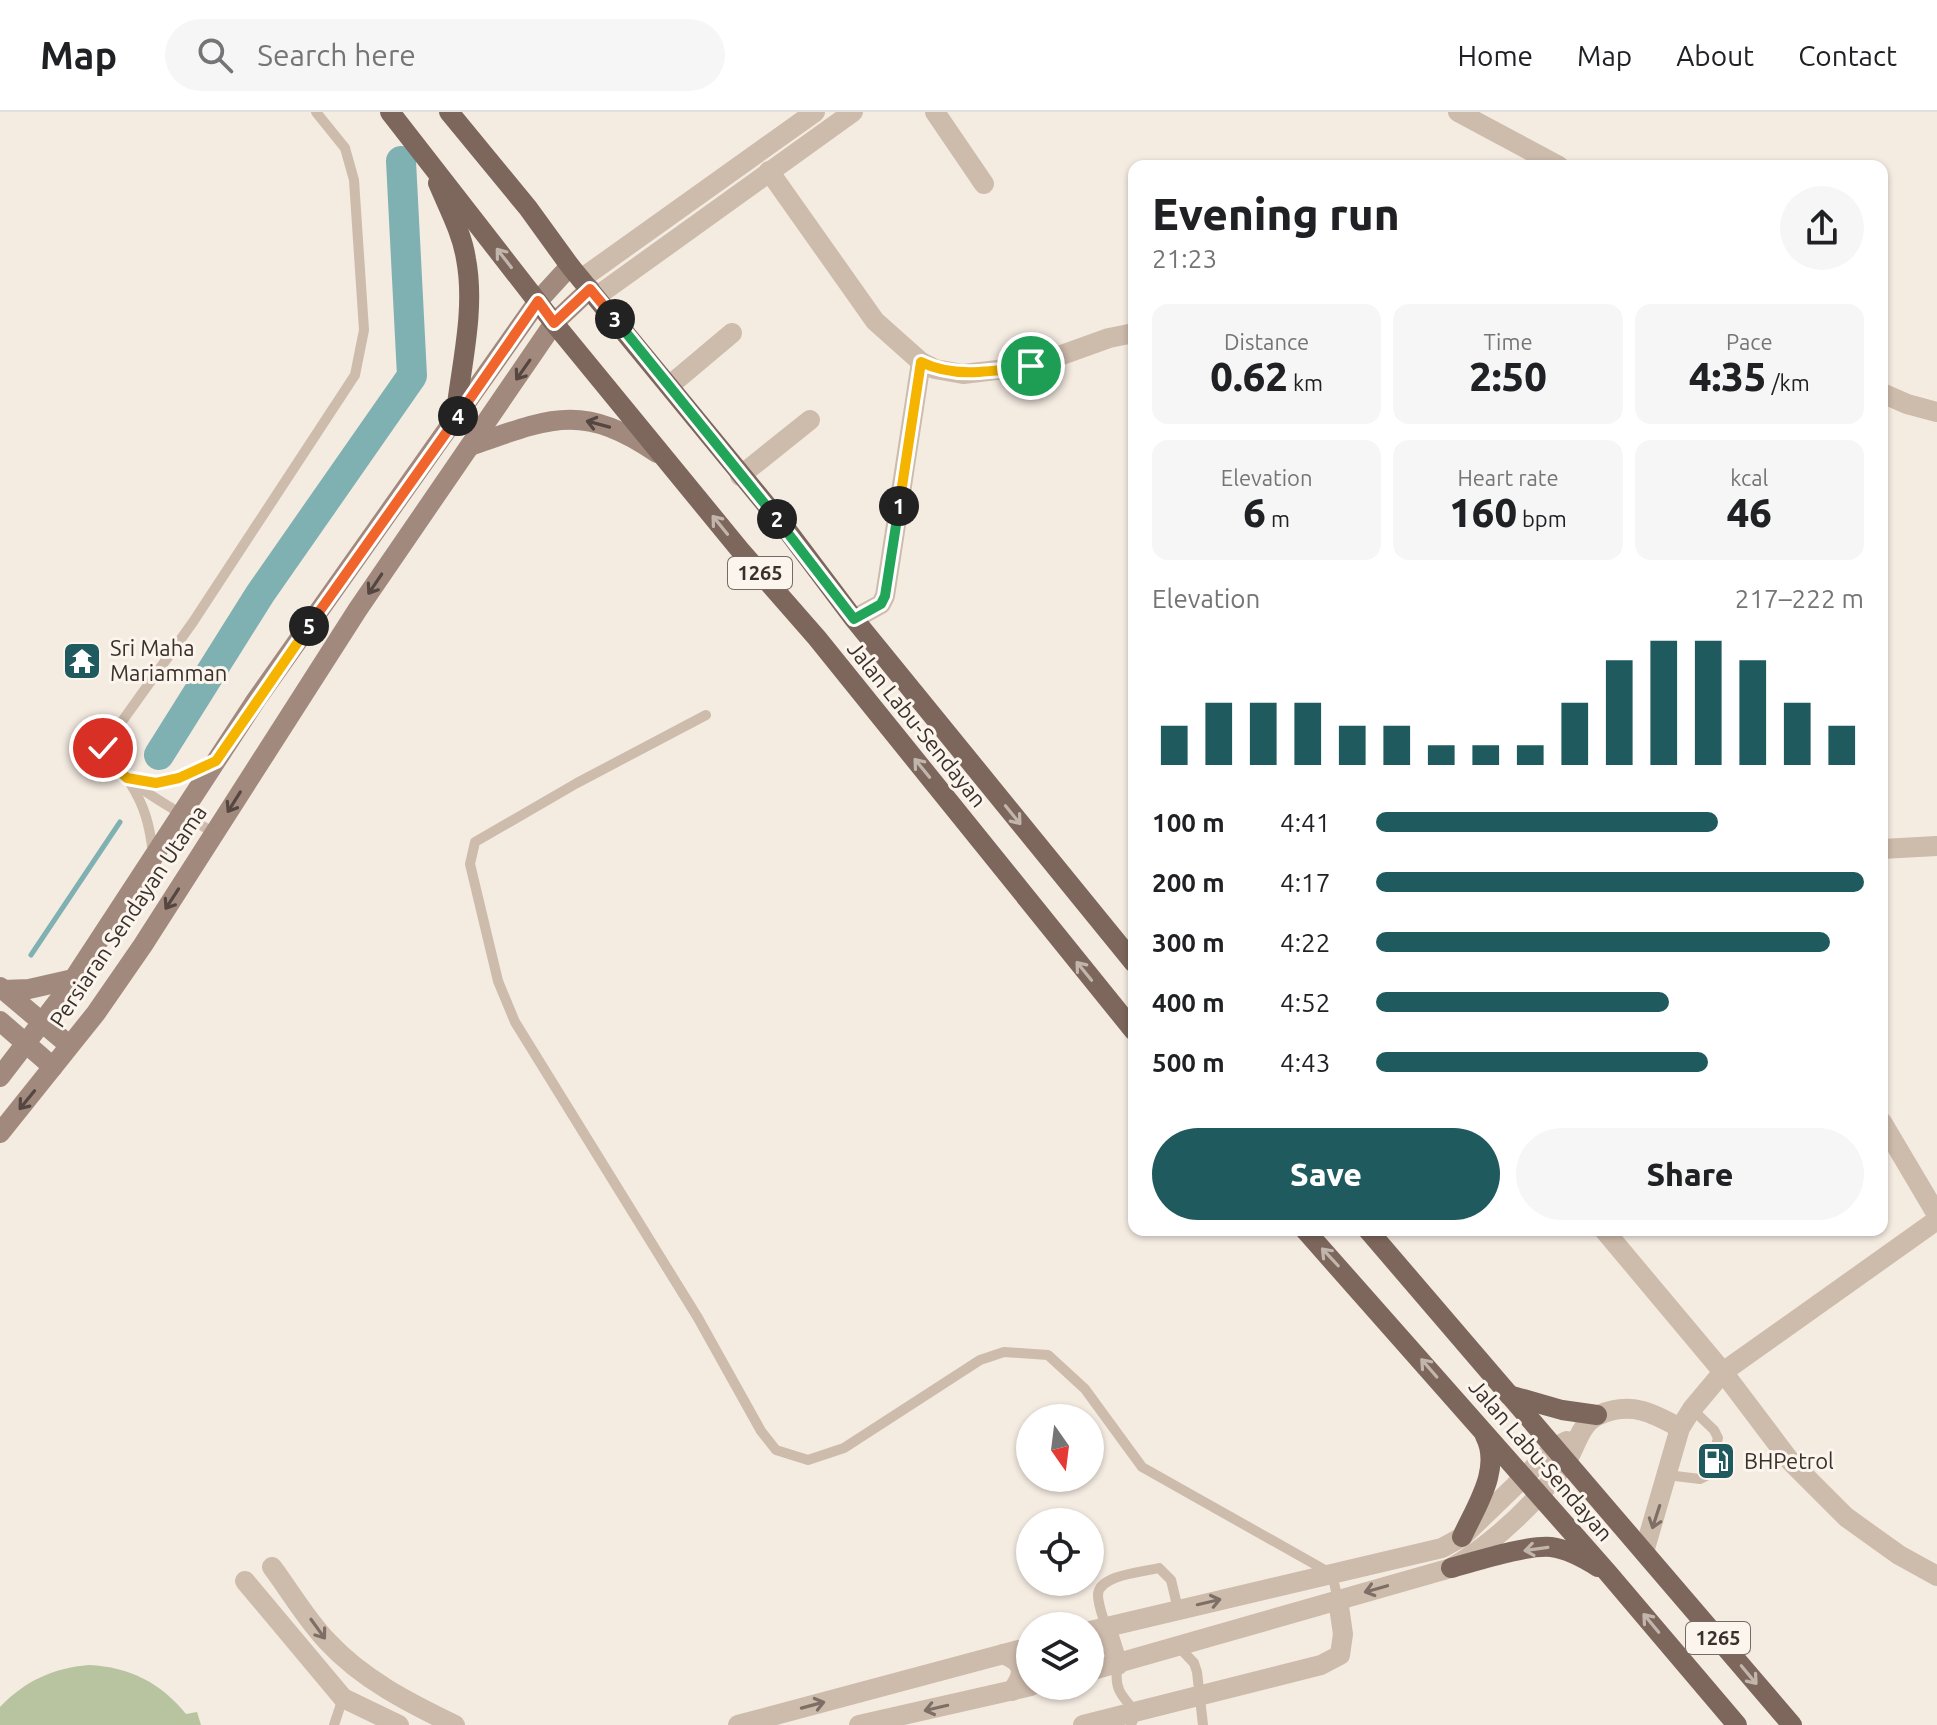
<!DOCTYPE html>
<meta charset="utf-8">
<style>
body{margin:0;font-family:Ubuntu,sans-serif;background:#f6f6f6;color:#202124;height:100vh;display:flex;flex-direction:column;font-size:30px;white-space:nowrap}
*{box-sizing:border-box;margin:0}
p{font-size:26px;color:#757577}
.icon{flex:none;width:44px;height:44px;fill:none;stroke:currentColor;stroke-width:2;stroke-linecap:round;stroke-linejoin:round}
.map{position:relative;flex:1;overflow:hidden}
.panel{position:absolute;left:1128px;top:48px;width:760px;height:1076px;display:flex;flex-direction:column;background:#fff;border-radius:16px;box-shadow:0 2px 6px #0004}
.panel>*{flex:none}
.needle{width:52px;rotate:166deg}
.controls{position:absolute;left:1016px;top:1292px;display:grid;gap:16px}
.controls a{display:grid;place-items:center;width:88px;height:88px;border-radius:50%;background:#fff;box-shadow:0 2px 6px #0004;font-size:40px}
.pin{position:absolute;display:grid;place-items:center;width:68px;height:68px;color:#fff;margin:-34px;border:4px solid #fff;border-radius:50%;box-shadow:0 2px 8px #0007}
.km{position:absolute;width:40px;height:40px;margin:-20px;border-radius:50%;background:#222;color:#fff;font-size:22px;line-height:40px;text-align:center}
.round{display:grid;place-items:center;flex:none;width:84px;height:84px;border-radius:42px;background:#f6f6f6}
.overview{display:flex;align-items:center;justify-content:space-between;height:136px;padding:0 24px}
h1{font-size:44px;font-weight:800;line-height:60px}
.figures{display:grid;grid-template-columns:repeat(3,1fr);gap:12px;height:136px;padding:8px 24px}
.figures div{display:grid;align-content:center;border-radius:16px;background:#f6f6f6;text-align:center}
.figures b{font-size:40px;font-weight:800}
.figures small{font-size:22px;font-weight:400}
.figures p{font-size:22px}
.chart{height:224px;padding:16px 24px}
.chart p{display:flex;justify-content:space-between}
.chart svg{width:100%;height:144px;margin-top:8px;stroke:#1f5a5e;stroke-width:6}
.action{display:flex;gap:16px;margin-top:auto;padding:16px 24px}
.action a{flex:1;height:92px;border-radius:48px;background:#1f5a5e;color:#fff;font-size:32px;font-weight:800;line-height:92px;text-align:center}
.action a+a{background:#f6f6f6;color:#202124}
ul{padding:0 24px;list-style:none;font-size:26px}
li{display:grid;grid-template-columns:128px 96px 1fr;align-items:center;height:60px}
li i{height:20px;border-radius:10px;background:#1f5a5e}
header{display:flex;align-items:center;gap:48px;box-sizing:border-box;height:112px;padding:0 40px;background:#fff;border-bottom:2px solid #e0e0e0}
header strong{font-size:38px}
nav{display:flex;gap:44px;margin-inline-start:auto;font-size:28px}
.search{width:560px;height:72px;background:#f6f6f6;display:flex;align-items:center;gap:20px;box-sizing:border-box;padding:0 28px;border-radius:44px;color:#757577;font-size:30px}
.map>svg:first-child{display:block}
</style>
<header>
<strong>Map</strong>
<div class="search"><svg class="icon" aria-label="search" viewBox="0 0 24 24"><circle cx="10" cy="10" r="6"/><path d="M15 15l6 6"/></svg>Search here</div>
<nav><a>Home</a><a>Map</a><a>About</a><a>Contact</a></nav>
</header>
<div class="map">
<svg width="1937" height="1613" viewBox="0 0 1937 1613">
<rect width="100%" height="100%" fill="#f4ebe1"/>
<path fill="#b8c4a0" d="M89 1553C130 1555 161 1571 186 1602L197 1600 201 1613H0V1595C25 1569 53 1556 89 1553Z"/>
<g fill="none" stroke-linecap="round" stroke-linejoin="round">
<polyline stroke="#7fb0b2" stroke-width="5" points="31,843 120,710"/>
<polyline stroke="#7fb0b2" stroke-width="30" points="159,643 260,482 412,264 401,49"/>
<g stroke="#cdbbac" stroke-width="10">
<polyline points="706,603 577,671 475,730 470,752 498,869 515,910 698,1206 761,1319 776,1338 808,1348 844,1336 980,1248 1004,1240 1048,1243 1085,1277 1142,1355 1332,1462 1338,1488"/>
<path d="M133 667C165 673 180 666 209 653"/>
<path d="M130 671C145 694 150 715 153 742"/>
<path d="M214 721C179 699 122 673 103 636L193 510 355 263 364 218 354 68 345 36 316 0"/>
<polyline points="1667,1363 1700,1367 1708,1363 1718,1326 1714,1318 1692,1297"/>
<path d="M1106 1515C1103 1505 1098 1493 1098 1483 1098 1463 1143 1460 1159 1456L1171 1468 1178 1497"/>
<polyline points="1178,1534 1194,1551 1197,1560 1203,1613"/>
<path d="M1118 1553C1113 1575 1121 1584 1136 1600L1131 1613"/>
<polyline points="334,1613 343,1586"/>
</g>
<g stroke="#cdbbac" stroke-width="20">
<polyline points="935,0 984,72"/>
<polyline points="1458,0 1559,54"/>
<polyline points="769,59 875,209 921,250 935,257 963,262 1031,254 1109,226 1134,221"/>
<polyline points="581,167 815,0"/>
<polyline points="597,184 853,0"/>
<polyline points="669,274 732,221"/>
<polyline points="1882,281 1907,292 1937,300"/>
<polyline points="740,364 810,308"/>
<polyline points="854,507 881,492 885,484 921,250"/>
<polyline points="1882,737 1937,734"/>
<polyline points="1882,1010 1937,1103"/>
<polyline points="1604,1118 1723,1260 1791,1350 1846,1405 1899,1443 1937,1464"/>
<polyline points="1644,1440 1680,1316 1692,1297 1723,1260 1937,1108"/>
<path d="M272 1455C290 1479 306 1507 327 1529 362 1567 409 1591 455 1613"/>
<polyline points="245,1469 343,1586 399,1613"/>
<polyline points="1106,1515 1118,1553"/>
<polyline points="1090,1519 1442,1436 1462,1425 1555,1335 1567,1329"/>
<path d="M1003 1542C1025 1551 1025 1561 1012 1579"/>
<path d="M1090 1559 1451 1456C1494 1431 1534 1392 1565 1352 1576 1337 1579 1311 1599 1303 1631 1289 1653 1301 1680 1316"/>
<polyline points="738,1613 1030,1535"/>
<polyline points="859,1613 1031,1574"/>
<polyline points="1083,1613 1321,1553 1340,1543 1343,1522 1338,1488"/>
</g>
<g stroke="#a18a7d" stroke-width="20">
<path d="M470 334C550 306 582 290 657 341"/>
<polyline points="0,875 69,933"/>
<polyline points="3,878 29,877 73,867"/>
<polyline points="0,909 53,955"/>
<polyline points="0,965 65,880 256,588 538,189 570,154"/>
<polyline points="0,1021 96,901 143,833 358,497 554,211 590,177"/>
</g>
<g stroke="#7d675c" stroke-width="20">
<polyline points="390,0 554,211 740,438 817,526 1134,919"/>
<polyline points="449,0 528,96 570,154 787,418 854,507 1134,851"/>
<path d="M438 71C448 95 462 121 466 147 476 200 460 257 455 309"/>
<polyline points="1305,1118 1608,1461 1737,1613"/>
<polyline points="1368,1118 1792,1613"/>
<polyline points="1509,1283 1562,1298 1597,1303"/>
<path d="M1462 1425C1476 1394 1502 1357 1485 1324"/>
<path d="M1451 1456C1477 1449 1525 1433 1551 1435 1567 1437 1584 1446 1598 1455"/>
</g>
</g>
<defs><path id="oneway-shaft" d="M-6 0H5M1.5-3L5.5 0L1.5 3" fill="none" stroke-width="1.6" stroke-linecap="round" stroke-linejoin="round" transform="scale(2)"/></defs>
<g stroke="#c2b5ac">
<use href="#oneway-shaft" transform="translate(504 146) rotate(-128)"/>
<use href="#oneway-shaft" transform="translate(720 413) rotate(-129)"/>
<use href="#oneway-shaft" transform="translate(922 656) rotate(-129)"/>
<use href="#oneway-shaft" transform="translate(1013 703) rotate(51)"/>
<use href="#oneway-shaft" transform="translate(1084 859) rotate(-129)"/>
<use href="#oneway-shaft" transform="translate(1330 1145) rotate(-133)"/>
<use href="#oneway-shaft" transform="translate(1429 1256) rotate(-131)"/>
<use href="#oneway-shaft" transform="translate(1536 1437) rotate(172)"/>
<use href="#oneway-shaft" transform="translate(1651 1511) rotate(-130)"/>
<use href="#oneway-shaft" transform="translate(1749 1563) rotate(50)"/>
</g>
<g stroke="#544640">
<use href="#oneway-shaft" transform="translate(523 258) rotate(125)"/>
<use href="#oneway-shaft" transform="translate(598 312) rotate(-165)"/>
<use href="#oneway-shaft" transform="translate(375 472) rotate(124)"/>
<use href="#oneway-shaft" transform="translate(234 690) rotate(122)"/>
<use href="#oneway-shaft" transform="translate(172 787) rotate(123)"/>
<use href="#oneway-shaft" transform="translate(27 988) rotate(129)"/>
</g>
<g stroke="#7d6f65">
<use href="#oneway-shaft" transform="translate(1656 1405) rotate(108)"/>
<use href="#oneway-shaft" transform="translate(1376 1477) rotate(164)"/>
<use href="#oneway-shaft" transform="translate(1209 1490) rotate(-13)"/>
<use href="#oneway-shaft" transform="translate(318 1517) rotate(54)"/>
<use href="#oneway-shaft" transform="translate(813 1593) rotate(-15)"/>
<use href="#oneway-shaft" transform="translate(936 1596) rotate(167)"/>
</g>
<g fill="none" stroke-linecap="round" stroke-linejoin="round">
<defs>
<path id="split-1" d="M899 394 921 250C956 267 993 259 1031 254"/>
<polyline id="split-2" points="777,407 854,507 881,492 885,484 899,394"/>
<polyline id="split-3" points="615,207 777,407"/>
<polyline id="split-4" points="458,304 538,189 554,211 590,177 615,207"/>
<polyline id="split-5" points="309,514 458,304"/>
<polyline id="split-6" points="103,636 111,651 127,666 156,671 179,666 216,649 309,514"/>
</defs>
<use href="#split-1" stroke="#fff" stroke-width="16"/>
<use href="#split-2" stroke="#fff" stroke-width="16"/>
<use href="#split-3" stroke="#fff" stroke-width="16"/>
<use href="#split-4" stroke="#fff" stroke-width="16"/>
<use href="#split-5" stroke="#fff" stroke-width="16"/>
<use href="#split-6" stroke="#fff" stroke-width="16"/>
<use href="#split-1" stroke="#f5b400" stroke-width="10"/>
<use href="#split-2" stroke="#22a559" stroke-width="10"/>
<use href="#split-3" stroke="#22a559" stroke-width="10"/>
<use href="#split-4" stroke="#f0652b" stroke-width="10"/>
<use href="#split-5" stroke="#f0652b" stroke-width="10"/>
<use href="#split-6" stroke="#f5b400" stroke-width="10"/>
</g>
<defs>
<symbol id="temple-square" viewBox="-11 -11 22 22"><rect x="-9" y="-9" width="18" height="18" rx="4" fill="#1f5a5e" stroke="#fbf5ee"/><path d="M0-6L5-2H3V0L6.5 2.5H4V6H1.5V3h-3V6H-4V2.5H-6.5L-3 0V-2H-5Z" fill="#fff"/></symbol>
<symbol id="fuel-square" viewBox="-11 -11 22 22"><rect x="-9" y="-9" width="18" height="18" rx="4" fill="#1f5a5e" stroke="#fbf5ee"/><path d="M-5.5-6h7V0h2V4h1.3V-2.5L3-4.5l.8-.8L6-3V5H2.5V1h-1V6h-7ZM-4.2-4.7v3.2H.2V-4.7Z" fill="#fff"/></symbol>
</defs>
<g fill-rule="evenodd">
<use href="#temple-square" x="60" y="527" width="44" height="44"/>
<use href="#fuel-square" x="1694" y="1327" width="44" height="44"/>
</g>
<g text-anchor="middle" stroke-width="6" stroke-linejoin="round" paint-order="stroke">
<g fill="#fbf5ee" stroke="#756b66" stroke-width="2">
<rect x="728" y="445" width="64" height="32" rx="6"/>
<rect x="1686" y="1510" width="64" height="32" rx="6"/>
</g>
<g font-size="20" font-weight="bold" fill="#3b302b">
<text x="760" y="468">1265</text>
<text x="1718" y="1533">1265</text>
</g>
<g font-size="22" fill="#3b302b" stroke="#fbf5ee" text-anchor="start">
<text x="110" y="544">Sri Maha<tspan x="110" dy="25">Mariamman</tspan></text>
<text x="1744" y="1357">BHPetrol</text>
</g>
<g font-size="22" fill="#3b302b" stroke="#fbf5ee">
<text transform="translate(917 612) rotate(51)" y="8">Jalan Labu-Sendayan</text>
<text transform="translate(128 804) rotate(-56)" y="8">Persiaran Sendayan Utama</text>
<text transform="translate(1541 1348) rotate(49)" y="8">Jalan Labu-Sendayan</text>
</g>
</g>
</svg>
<div class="controls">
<a><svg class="needle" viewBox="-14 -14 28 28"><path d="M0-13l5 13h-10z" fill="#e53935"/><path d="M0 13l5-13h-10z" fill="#757577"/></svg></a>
<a><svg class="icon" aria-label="locate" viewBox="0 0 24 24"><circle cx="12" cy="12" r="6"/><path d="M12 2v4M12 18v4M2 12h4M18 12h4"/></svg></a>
<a><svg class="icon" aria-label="layers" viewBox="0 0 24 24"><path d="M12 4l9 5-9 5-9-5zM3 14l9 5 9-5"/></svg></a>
</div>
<div class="pin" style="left:1031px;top:254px;background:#1e9e55"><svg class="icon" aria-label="arrive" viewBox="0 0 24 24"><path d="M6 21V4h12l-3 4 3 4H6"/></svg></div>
<div class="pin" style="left:103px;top:636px;background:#d93025"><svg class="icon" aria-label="check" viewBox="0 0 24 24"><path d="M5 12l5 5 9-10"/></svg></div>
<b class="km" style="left:899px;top:394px">1</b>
<b class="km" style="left:777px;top:407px">2</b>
<b class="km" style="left:615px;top:207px">3</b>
<b class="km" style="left:458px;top:304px">4</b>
<b class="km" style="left:309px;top:514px">5</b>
<section class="panel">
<div class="overview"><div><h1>Evening run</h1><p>21:23</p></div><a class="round"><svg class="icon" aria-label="share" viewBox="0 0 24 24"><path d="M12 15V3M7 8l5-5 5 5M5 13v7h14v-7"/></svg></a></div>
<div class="figures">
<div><p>Distance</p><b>0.62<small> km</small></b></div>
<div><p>Time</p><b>2:50</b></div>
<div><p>Pace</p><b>4:35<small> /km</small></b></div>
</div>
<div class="figures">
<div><p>Elevation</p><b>6<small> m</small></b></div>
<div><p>Heart rate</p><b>160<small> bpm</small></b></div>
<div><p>kcal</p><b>46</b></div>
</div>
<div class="chart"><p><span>Elevation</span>217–222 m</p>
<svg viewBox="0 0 160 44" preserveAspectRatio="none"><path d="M5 44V32M15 44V25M25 44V25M35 44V25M45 44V32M55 44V32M65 44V38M75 44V38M85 44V38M95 44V25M105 44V12M115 44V6M125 44V6M135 44V12M145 44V25M155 44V32"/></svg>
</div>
<ul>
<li><b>100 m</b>4:41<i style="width:70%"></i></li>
<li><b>200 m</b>4:17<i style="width:100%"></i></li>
<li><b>300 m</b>4:22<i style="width:93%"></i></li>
<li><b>400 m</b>4:52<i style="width:60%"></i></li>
<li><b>500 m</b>4:43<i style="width:68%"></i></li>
</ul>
<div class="action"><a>Save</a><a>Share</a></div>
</section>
</div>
